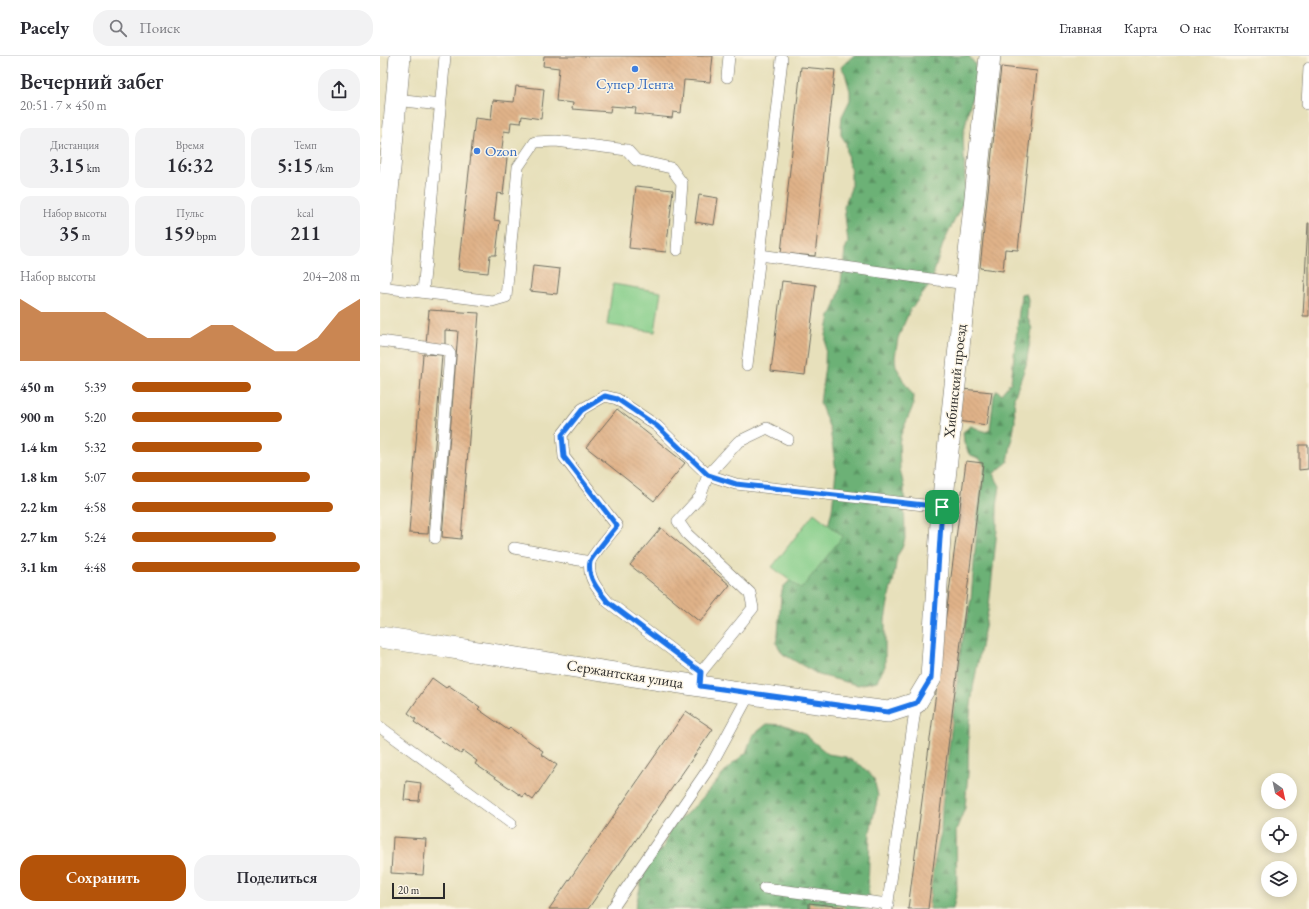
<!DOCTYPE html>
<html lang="ru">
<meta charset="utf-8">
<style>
body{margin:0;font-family:"EB Garamond",serif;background:#f2f2f3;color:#2b2b33;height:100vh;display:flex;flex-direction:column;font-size:15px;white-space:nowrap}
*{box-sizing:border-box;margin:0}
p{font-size:13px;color:#7c7c81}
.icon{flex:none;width:22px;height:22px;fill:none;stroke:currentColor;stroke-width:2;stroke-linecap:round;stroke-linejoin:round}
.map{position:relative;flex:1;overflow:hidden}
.panel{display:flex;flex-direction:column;background:#fff;width:380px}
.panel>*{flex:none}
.needle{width:26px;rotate:147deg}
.fabs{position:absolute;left:881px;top:717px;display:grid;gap:8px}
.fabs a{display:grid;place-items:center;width:36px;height:36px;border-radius:50%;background:#fff;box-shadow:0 2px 10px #0003;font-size:20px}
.scale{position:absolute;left:12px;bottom:10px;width:53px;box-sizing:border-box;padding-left:4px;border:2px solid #2b2b2b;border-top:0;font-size:11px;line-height:14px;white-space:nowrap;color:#2b2b2b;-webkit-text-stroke:3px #fcf5e5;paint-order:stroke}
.pin{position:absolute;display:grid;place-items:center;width:34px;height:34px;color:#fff;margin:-17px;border-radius:8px;box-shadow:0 2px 6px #0006}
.round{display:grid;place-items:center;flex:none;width:42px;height:42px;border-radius:16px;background:#f2f2f3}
.head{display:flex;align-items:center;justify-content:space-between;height:68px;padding:0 20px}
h1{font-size:22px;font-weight:600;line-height:30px}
.figures{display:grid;grid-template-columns:repeat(3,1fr);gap:6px;height:68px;padding:4px 20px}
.figures div{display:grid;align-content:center;border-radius:10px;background:#f2f2f3;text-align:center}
.figures b{font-size:20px;font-weight:600}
.figures small{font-size:11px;font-weight:400}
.figures p{font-size:11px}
.chart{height:112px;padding:8px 20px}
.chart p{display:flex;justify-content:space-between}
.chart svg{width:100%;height:72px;margin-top:4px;fill:#b45309;opacity:.7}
.action{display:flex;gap:8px;margin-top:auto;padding:8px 20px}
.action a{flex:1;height:46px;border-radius:16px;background:#b45309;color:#fff;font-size:16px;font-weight:600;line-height:46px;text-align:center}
.action a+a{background:#f2f2f3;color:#2b2b33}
ul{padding:0 20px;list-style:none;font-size:13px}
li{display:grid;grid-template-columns:64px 48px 1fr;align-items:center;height:30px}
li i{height:10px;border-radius:5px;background:#b45309}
header{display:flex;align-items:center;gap:24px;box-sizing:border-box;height:56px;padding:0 20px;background:#fff;border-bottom:1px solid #e1e1e2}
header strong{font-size:19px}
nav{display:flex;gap:22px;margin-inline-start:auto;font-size:14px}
.search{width:280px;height:36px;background:#f2f2f3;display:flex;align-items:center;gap:10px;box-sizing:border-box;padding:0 14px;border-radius:16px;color:#7c7c81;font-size:15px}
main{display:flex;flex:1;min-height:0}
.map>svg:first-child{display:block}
</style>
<header>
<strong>Pacely</strong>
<div class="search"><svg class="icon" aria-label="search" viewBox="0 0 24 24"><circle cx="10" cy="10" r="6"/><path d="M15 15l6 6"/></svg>Поиск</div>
<nav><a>Главная</a><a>Карта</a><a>О нас</a><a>Контакты</a></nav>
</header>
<main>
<section class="panel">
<div class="head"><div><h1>Вечерний забег</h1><p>20:51 · 7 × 450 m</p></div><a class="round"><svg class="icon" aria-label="share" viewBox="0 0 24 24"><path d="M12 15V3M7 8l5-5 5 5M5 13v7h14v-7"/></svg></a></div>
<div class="figures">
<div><p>Дистанция</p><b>3.15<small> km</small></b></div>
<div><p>Время</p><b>16:32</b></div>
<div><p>Темп</p><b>5:15<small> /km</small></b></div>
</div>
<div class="figures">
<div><p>Набор высоты</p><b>35<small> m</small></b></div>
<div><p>Пульс</p><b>159<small> bpm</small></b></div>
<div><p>kcal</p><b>211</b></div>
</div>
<div class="chart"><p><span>Набор высоты</span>204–208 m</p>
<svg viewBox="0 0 160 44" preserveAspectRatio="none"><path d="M0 44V6L10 14L20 14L30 14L40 14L50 22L60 30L70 30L80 30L90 22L100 22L110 30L120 38L130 38L140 30L150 14L160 6V44z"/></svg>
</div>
<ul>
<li><b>450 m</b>5:39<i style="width:52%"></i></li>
<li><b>900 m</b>5:20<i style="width:66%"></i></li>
<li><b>1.4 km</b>5:32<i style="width:57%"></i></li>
<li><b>1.8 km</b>5:07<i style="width:78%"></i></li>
<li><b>2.2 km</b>4:58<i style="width:88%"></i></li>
<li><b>2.7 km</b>5:24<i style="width:63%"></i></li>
<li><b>3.1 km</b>4:48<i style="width:100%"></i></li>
</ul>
<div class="action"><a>Сохранить</a><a>Поделиться</a></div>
</section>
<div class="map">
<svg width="929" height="853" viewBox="0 0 929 853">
<defs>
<pattern id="forest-firs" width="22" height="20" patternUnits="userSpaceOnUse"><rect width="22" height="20" fill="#6cb176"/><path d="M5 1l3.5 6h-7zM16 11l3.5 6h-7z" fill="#599061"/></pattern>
<pattern id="building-back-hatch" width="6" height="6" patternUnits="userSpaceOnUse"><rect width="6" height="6" fill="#e0b289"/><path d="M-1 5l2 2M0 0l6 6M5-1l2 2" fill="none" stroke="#c09976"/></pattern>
</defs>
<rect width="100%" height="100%" fill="#fcf5e5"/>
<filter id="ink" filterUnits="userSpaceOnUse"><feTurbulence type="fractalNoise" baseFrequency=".025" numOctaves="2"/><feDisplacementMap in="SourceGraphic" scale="8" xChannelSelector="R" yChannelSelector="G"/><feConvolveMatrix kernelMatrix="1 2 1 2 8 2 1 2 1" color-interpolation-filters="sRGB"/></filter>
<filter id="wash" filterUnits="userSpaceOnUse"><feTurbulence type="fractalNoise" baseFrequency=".012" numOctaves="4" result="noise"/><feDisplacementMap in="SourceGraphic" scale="16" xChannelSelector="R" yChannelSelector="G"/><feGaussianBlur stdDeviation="0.9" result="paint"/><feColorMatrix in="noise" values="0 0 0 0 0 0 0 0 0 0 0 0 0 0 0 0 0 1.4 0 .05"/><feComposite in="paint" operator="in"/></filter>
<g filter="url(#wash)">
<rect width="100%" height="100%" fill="#e7e0bb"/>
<g fill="url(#forest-firs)" stroke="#4c6e50">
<polygon points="473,0 589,0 595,8 598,25 589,52 583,80 586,144 581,151 563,188 554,216 553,225 530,254 518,282 515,301 516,310 524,326 534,341 533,350 521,378 519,387 520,413 524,431 525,483 522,492 517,500 513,527 510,535 505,564 505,610 497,625 478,629 439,619 403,598 396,587 398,578 401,540 403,531 423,512 447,474 452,454 456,415 450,373 440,347 445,310 446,279 450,260 454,252 460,234 465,194 468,186 464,151 471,132 471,114 468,106 466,87 461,79 461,70 462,60 470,44 470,35 465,17 461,11"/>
<polygon points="646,237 648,243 647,260 652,273 646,309 634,342 635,366 628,406 613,418 620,430 617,451 617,474 609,550 593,632 589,669 588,717 585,752 576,774 577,834 573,853 549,853 552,817 561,776 562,751 581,591 591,543 598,459 605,410 600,403 589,398 584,387 583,376 591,370 606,376 610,373 614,339 617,334 621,338 631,326 641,238"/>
<polygon points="387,668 405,669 422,676 448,698 466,701 482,710 494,723 498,740 490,776 488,832 491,853 464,853 429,848 429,853 255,853 263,819 271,802 284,790 290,772 316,749 352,708 366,697 372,680"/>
</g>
<g fill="#86ce8a" stroke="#587c5a">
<polygon points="233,228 281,236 275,276 227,269"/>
<polygon points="434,457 463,480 421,533 392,511"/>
</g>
<g id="blocks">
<g fill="url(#building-back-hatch)">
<polygon points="164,0 333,0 330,26 304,24 301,57 293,56 292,62 255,58 256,52 231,50 230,56 192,53 193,47 176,45 179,12 163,10"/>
<polygon points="421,11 455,14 435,200 401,197"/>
<polygon points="621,11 657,15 638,194 625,193 623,215 600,212"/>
<polygon points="136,30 164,33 161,63 142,60 141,67 131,66 130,76 124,75 121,101 127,102 123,138 117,137 114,164 120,165 116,199 110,199 108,217 78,214 95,62 111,64 113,44 134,46"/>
<polygon points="256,130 293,134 286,196 249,192"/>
<polygon points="319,139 338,142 334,169 315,166"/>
<polygon points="928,167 929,167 929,260 923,260"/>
<polygon points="153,210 180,213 177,238 150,235"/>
<polygon points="402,225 436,229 425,319 391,315"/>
<polygon points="49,254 99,257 81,483 62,481 78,275 65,274 65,289 46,288"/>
<polygon points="43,298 62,299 48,478 29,477"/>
<polygon points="582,333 612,336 607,369 578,365"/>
<polygon points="237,353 305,407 274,445 206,391"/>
<polygon points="919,389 928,389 928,413 919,414"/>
<polygon points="586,405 603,407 548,853 528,853"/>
<polygon points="281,472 350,529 320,566 250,509"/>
<polygon points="52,622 66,632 68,629 100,651 98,653 128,674 130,672 163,695 161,698 177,709 153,744 145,738 143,741 95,708 97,705 83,695 81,698 34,666 36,663 28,657"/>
<polygon points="306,655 333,673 208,853 169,853"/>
<polygon points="26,725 41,727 39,745 24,744"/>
<polygon points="13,781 46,783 43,819 11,817"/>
<polygon points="429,847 464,851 464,853 429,853"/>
</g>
</g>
</g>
<g filter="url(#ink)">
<use href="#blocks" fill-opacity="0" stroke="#6d6a5d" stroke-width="1"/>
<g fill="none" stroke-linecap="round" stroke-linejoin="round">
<defs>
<g id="lane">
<polyline points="402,3 380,199 586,228"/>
<polyline points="347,21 349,0"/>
<polyline points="16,44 60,49"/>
<polyline points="927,48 929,12"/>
<polyline points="0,231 112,245 126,241 138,111 155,86 176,85 247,94 256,104 291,112 302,127 297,194"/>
<polyline points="43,236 65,0"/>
<polyline points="0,285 67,294 70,298 55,482"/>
<polyline points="367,309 380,199"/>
<polyline points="408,383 387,372 358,386 328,419 356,428 562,451"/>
<polyline points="134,492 210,506"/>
<path d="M320 630 321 616 228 546C219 535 207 522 210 506 211 501 232 476 237 470L184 401 182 379 202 353 225 340 237 343 277 370 328 419 320 441 298 465 307 478 370 537 373 552 321 616"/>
<polyline points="0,671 131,767"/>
<polyline points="384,832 508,848"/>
<polyline points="232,853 331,709 370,637"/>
<polyline points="507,853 536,647"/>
</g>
<g id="street">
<polyline points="0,225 20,0"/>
<polyline points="0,581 392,641 508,656 536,647 551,622 562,451 610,0"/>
</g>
</defs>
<use href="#lane" stroke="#6d6a5d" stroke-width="12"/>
<use href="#street" stroke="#6d6a5d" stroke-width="22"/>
<use href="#lane" stroke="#fff" stroke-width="11"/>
<use href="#street" stroke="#fff" stroke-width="21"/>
</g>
</g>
<g fill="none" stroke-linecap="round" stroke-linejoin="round" filter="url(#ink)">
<defs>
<path id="route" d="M225 340 237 343 277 370 328 419 356 428 562 451 551 622 536 647 508 656 320 630 321 616 228 546C219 535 207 522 210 506 211 502 232 476 237 470L184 401 182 379 202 354Z"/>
</defs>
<use href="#route" stroke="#fff" stroke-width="8"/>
<use href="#route" stroke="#1a73e8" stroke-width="5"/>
</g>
<g fill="#3f7fe0" stroke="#fcf5e5" stroke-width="1.5">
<circle cx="255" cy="13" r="4"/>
<circle cx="97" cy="95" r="4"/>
</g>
<g text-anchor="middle" stroke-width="3" stroke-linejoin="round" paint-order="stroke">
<g font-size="15" fill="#366cbe" stroke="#fcf5e5">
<text x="255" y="33">Супер Лента</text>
<text x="105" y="100" text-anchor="start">Ozon</text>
</g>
<g font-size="15" fill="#2b2b2b" stroke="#fcf5e5">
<text transform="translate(575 325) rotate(-84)" y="5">Хибинский проезд</text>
<text transform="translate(245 618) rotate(9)" y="5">Сержантская улица</text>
</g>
</g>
</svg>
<div class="fabs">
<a><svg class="needle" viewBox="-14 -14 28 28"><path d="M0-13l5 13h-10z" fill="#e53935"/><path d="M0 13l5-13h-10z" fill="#7c7c81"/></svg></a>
<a><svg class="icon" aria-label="locate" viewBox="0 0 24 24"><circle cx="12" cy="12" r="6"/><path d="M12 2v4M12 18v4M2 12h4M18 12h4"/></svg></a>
<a><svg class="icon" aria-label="layers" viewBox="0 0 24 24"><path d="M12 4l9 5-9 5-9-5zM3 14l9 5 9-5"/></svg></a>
</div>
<div class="scale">20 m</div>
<div class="pin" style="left:562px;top:451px;background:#1e9e55"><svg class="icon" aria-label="arrive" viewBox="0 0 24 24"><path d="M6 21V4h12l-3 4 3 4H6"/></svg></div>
</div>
</main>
